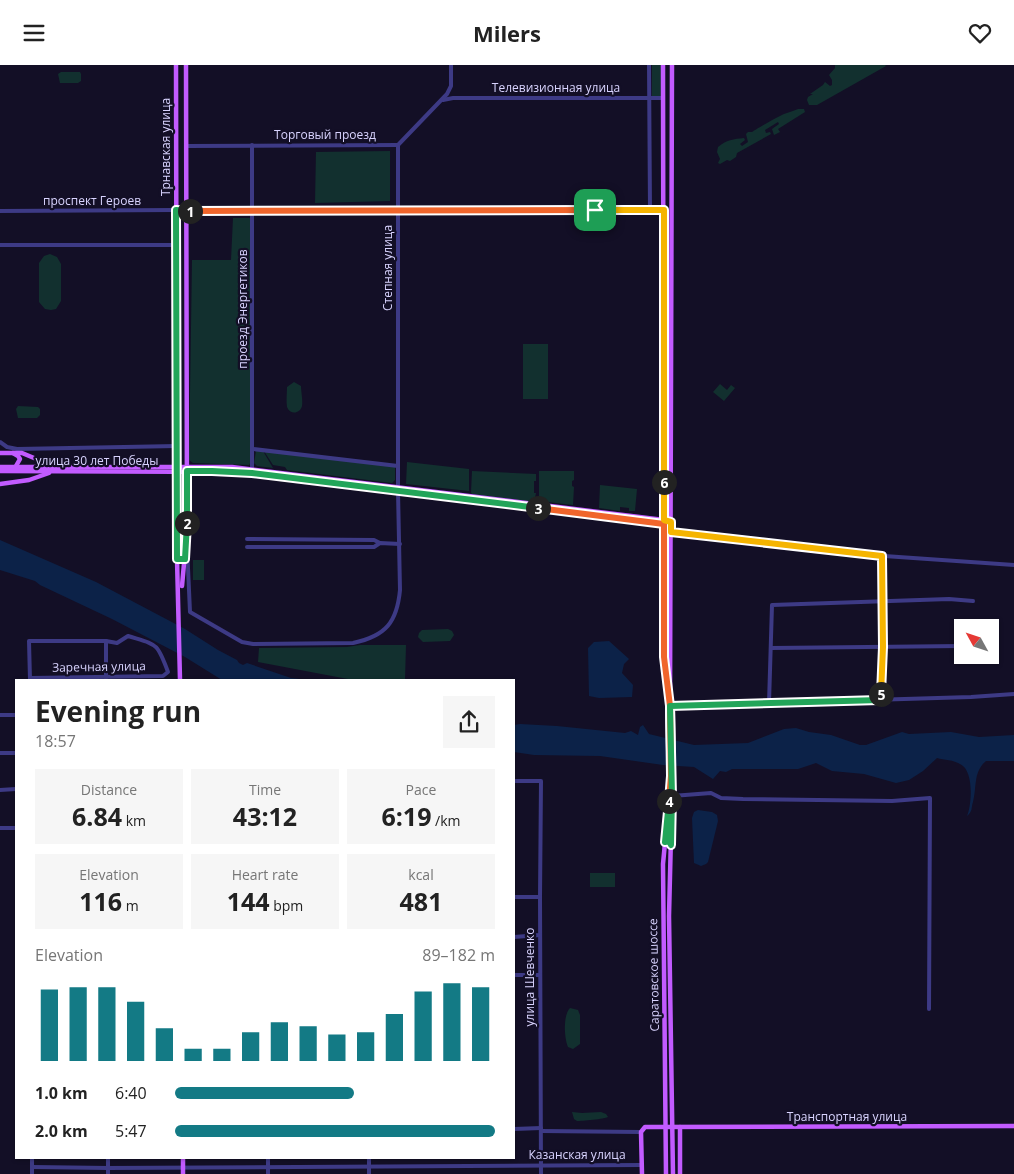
<!DOCTYPE html>
<meta charset="utf-8">
<style>
body{margin:0;font-family:"Open Sans",sans-serif;background:#f6f6f6;color:#222;height:100vh;display:flex;flex-direction:column;font-size:19px;white-space:nowrap}
*{box-sizing:border-box;margin:0}
p{font-size:16px;color:#767676}
.icon{flex:none;width:28px;height:28px;fill:none;stroke:currentColor;stroke-width:2;stroke-linecap:round;stroke-linejoin:round}
.map{position:relative;flex:1;overflow:hidden}
.panel{position:absolute;left:15px;top:614px;width:500px;height:480px;display:flex;flex-direction:column;background:#fff;border-radius:0px;box-shadow:0 1px 4px #0004}
.panel>*{flex:none}
.needle{width:32px;rotate:310deg}
.buttons{position:absolute;left:954px;top:554px;display:grid;gap:10px}
.buttons a{display:grid;place-items:center;width:45px;height:45px;border-radius:0px;background:#fff;box-shadow:0 1px 4px #0004;font-size:25px}
.pin{position:absolute;display:grid;place-items:center;width:42px;height:42px;color:#fff;margin:-21px;border-radius:10px;box-shadow:0 2px 8px #0006}
.km{position:absolute;width:25px;height:25px;margin:-12px;border-radius:50%;background:#222;color:#fff;font-size:14px;line-height:25px;text-align:center}
.round{display:grid;place-items:center;flex:none;width:52px;height:52px;border-radius:0px;background:#f6f6f6}
.headline{display:flex;align-items:center;justify-content:space-between;height:85px;padding:0 20px}
h1{font-size:28px;font-weight:700;line-height:38px}
.stats{display:grid;grid-template-columns:repeat(3,1fr);gap:8px;height:85px;padding:5px 20px}
.stats div{display:grid;align-content:center;border-radius:0px;background:#f6f6f6;text-align:center}
.stats b{font-size:25px;font-weight:700}
.stats small{font-size:14px;font-weight:400}
.stats p{font-size:14px}
.chart{height:140px;padding:10px 20px}
.chart p{display:flex;justify-content:space-between}
.chart svg{width:100%;height:90px;margin-top:5px;stroke:#137a85;stroke-width:6}
ul{padding:0 20px;list-style:none;font-size:16px}
li{display:grid;grid-template-columns:80px 60px 1fr;align-items:center;height:38px}
li i{height:12px;border-radius:6px;background:#137a85}
header{display:flex;justify-content:space-between;align-items:center;height:65px;padding:0 20px;background:#fff;font-size:22px;font-weight:700}
.map>svg:first-child{display:block}
</style>
<header><svg class="icon" aria-label="menu" viewBox="0 0 24 24"><path d="M4 6h16M4 12h16M4 18h16"/></svg>Milers<svg class="icon" aria-label="heart" viewBox="0 0 24 24"><path d="M12 20l-8-8c-3-5 5-10 8-4 3-6 11-1 8 4z"/></svg></header>
<div class="map">
<svg width="1014" height="1109" viewBox="0 0 1014 1109">
<rect width="100%" height="100%" fill="#130f26"/>
<g fill="#12302f">
<rect x="652" y="0" width="9" height="31"/>
<polygon points="835,0 885,0 886,1 817,40 809,40 807,35 808,32 813,29 810,29 823,20 825,17 830,21 832,20 832,15 829,10 835,3"/>
<polygon points="61,7 80,7 81,9 81,16 78,18 60,18 58,9"/>
<path d="M798 44H804L805 47 778 64 780 67 774 70 772 64 779 59 778 57 765 65 766 68 770 67 771 69 737 88 736 92 730 96 727 95 720 99 718 98 720 94 717 87 718 82C726 75 734 74 744 73L745 75 740 79 742 81 748 77 746 69 748 67H752C754 65 781 50 784 49 789 47 794 46 798 44Z"/>
<polygon points="390,86 390,136 315,138 316,87"/>
<polygon points="233,153 252,153 251,397 249,400 193,398 189,395 192,195 231,195"/>
<polygon points="50,189 57,192 61,199 61,236 56,244 51,245 45,244 39,237 39,198 44,191"/>
<rect x="523" y="279" width="25" height="55"/>
<path d="M294 317 301 321C301 327 303 335 302 341 300 349 290 350 287 342 286 336 287 328 287 322Z"/>
<polygon points="720,319 727,325 731,320 735,323 724,336 713,327"/>
<polygon points="18,341 38,342 40,344 40,350 37,353 18,353 16,344"/>
<polygon points="256,386 263,386 273,403 257,401 254,398"/>
<polygon points="264,386 395,402 395,415 392,418 287,405 285,402 273,400"/>
<polygon points="407,397 469,404 469,426 406,419"/>
<polygon points="472,406 536,409 536,416 534,416 534,428 536,428 534,437 472,430 471,427"/>
<polygon points="539,406 574,406 574,415 572,416 572,421 574,422 573,440 539,436"/>
<polygon points="600,420 637,424 635,446 629,446 629,443 620,442 620,446 599,443"/>
<rect x="193" y="495" width="11" height="20"/>
<polygon points="448,564 452,566 454,570 450,576 423,577 418,572 419,568 422,565"/>
<polygon points="360,580 406,580 405,615 353,615 258,597 259,583 347,582"/>
<rect x="590" y="808" width="25" height="14"/>
<path d="M570 943 578 945 580 950V979L573 984 568 982C564 973 563 950 570 943Z"/>
<path d="M572 1047 582 1048 601 1047 606 1049 608 1052C605 1054 581 1056 577 1056L574 1054Z"/>
</g>
<g fill="#0c2248">
<polygon points="0,475 96,517 185,564 218,585 237,595 239,598 243,600 247,598 291,613 309,615 222,615 185,592 112,554 40,520 35,516 0,505"/>
<polygon points="609,576 629,594 624,599 622,608 633,620 632,632 599,633 589,631 588,583 594,577"/>
<path d="M520 659 557 661 625 668 631 666 638 670 640 662 643 660 649 669 694 680 748 678 784 664 796 663 809 667 831 670 860 680H866L902 667 909 669 951 667 979 672 1014 670V696H986C973 707 977 722 973 737 971 743 973 746 967 751 972 739 974 705 960 699 954 695 944 695 937 693L923 706 909 715 896 718 864 709 832 706 816 698 798 704H732L726 707 720 706 713 714 694 702 663 700 600 691 534 690 514 687V660Z"/>
<polygon points="698,745 712,747 717,750 718,756 708,797 706,799 701,801 694,798 692,753 694,747"/>
</g>
<g fill="none" stroke-linecap="round" stroke-linejoin="round">
<g stroke="#3d3a85" stroke-width="4">
<polyline points="649,0 650,145"/>
<polyline points="443,35 453,33 663,33"/>
<polyline points="186,81 398,80"/>
<polyline points="0,146 176,145"/>
<polyline points="186,146 664,145"/>
<polyline points="0,180 176,180"/>
<polyline points="0,377 7,382 17,384 177,381"/>
<polyline points="253,384 398,401"/>
<polyline points="252,404 252,80"/>
<polyline points="398,422 398,80 447,29 451,21 451,0"/>
<polyline points="671,467 870,490 1014,500"/>
<polyline points="247,474 374,475 380,478"/>
<path d="M187 481 190 547 242 577 253 579 353 578C386 571 397 557 400 525L398 426"/>
<polyline points="247,482 374,482 380,478 400,479"/>
<polyline points="771,583 962,581"/>
<polyline points="106,613 106,576"/>
<path d="M30 615 29 576H106L117 578 128 571C157 580 157 577 168 607L163 611 30 613"/>
<polyline points="880,635 883,582 882,491"/>
<polyline points="769,638 772,540 949,534 973,536"/>
<polyline points="670,641 971,632 1014,629"/>
<polyline points="0,650 16,650"/>
<polyline points="0,688 16,688"/>
<polyline points="514,716 541,716 540,832 541,1109"/>
<polyline points="0,725 16,724"/>
<polyline points="672,731 711,728 721,733 743,734 892,736 930,733 929,944"/>
<polyline points="0,763 16,763"/>
<polyline points="514,832 540,832"/>
<polyline points="514,872 540,870"/>
<polyline points="514,910 540,910"/>
<polyline points="514,1064 541,1063"/>
<polyline points="541,1066 641,1067"/>
<polyline points="32,1092 32,1109"/>
<polyline points="108,1092 108,1109"/>
<polyline points="268,1092 268,1109"/>
<polyline points="32,1102 108,1103 642,1100"/>
<polyline points="369,1109 369,1092"/>
</g>
<g stroke="#c25bff" stroke-width="4.5">
<polyline points="176,0 177,494 180,615"/>
<polyline points="663,0 664,591 668,626"/>
<polyline points="672,0 670,641 672,731 669,851 673,1109"/>
<polyline points="0,388 22,388 46,398 54,399"/>
<polyline points="13,388 18,391 20,394 16,401"/>
<polyline points="0,402 232,402 664,455 671,457"/>
<polyline points="0,406 233,407 664,459 670,457"/>
<polyline points="0,419 29,415 49,408"/>
<polyline points="182,521 187,465 186,0"/>
<polyline points="680,1062 680,1109"/>
<polyline points="183,1092 183,1109"/>
<polyline points="642,1109 641,1067 645,1062 648,1062 1014,1061"/>
<polyline points="666,1109 663,799 669,735"/>
</g>
</g>
<g fill="none" stroke-linecap="round" stroke-linejoin="round">
<defs>
<polyline id="split-1" points="190,146 595,145"/>
<polyline id="split-2" points="187,458 185,494 177,494 176,145 190,146"/>
<polyline id="split-3" points="187,458 187,406 212,406 252,408 538,443"/>
<polyline id="split-4" points="538,443 664,459 664,592 670,641 671,711 669,736"/>
<polyline id="split-5" points="669,736 665,777 669,776 671,780 672,731 670,641 880,635 881,629"/>
<polyline id="split-6" points="664,417 664,455 671,457 671,467 882,491 883,582 881,629"/>
<polyline id="split-7" points="595,145 664,145 664,417"/>
</defs>
<use href="#split-1" stroke="#fff" stroke-width="10"/>
<use href="#split-2" stroke="#fff" stroke-width="10"/>
<use href="#split-3" stroke="#fff" stroke-width="10"/>
<use href="#split-4" stroke="#fff" stroke-width="10"/>
<use href="#split-5" stroke="#fff" stroke-width="10"/>
<use href="#split-6" stroke="#fff" stroke-width="10"/>
<use href="#split-7" stroke="#fff" stroke-width="10"/>
<use href="#split-1" stroke="#f0652b" stroke-width="6"/>
<use href="#split-2" stroke="#22a559" stroke-width="6"/>
<use href="#split-3" stroke="#22a559" stroke-width="6"/>
<use href="#split-4" stroke="#f0652b" stroke-width="6"/>
<use href="#split-5" stroke="#22a559" stroke-width="6"/>
<use href="#split-6" stroke="#f5b400" stroke-width="6"/>
<use href="#split-7" stroke="#f5b400" stroke-width="6"/>
</g>
<g text-anchor="middle" stroke-width="4.5" stroke-linejoin="round" paint-order="stroke">
<g font-size="12" fill="#d9d4ff" stroke="#130f26">
<text x="556" y="27">Телевизионная улица</text>
<text x="325" y="74">Торговый проезд</text>
<text transform="translate(166 82) rotate(-90)" y="4">Трнавская улица</text>
<text x="92" y="140">проспект Героев</text>
<text transform="translate(388 203) rotate(-90)" y="4">Степная улица</text>
<text transform="translate(243 244) rotate(-90)" y="4">проезд Энергетиков</text>
<text x="97" y="400">улица 30 лет Победы</text>
<text transform="translate(99 602) rotate(-1)" y="4">Заречная улица</text>
<text transform="translate(654 910) rotate(-91)" y="4">Саратовское шоссе</text>
<text transform="translate(530 912) rotate(-90)" y="4">улица Шевченко</text>
<text x="847" y="1056">Транспортная улица</text>
<text x="577" y="1094">Казанская улица</text>
</g>
</g>
</svg>
<div class="buttons">
<a><svg class="needle" viewBox="-14 -14 28 28"><path d="M0-13l5 13h-10z" fill="#e53935"/><path d="M0 13l5-13h-10z" fill="#767676"/></svg></a>
</div>
<div class="pin" style="left:595px;top:145px;background:#1e9e55"><svg class="icon" aria-label="arrive" viewBox="0 0 24 24"><path d="M6 21V4h12l-3 4 3 4H6"/></svg></div>
<b class="km" style="left:190px;top:146px">1</b>
<b class="km" style="left:187px;top:458px">2</b>
<b class="km" style="left:538px;top:443px">3</b>
<b class="km" style="left:669px;top:736px">4</b>
<b class="km" style="left:881px;top:629px">5</b>
<b class="km" style="left:664px;top:417px">6</b>
<section class="panel">
<div class="headline"><div><h1>Evening run</h1><p>18:57</p></div><a class="round"><svg class="icon" aria-label="share" viewBox="0 0 24 24"><path d="M12 15V3M7 8l5-5 5 5M5 13v7h14v-7"/></svg></a></div>
<div class="stats">
<div><p>Distance</p><b>6.84<small> km</small></b></div>
<div><p>Time</p><b>43:12</b></div>
<div><p>Pace</p><b>6:19<small> /km</small></b></div>
</div>
<div class="stats">
<div><p>Elevation</p><b>116<small> m</small></b></div>
<div><p>Heart rate</p><b>144<small> bpm</small></b></div>
<div><p>kcal</p><b>481</b></div>
</div>
<div class="chart"><p><span>Elevation</span>89–182 m</p>
<svg viewBox="0 0 160 44" preserveAspectRatio="none"><path d="M5 44V9M15 44V8M25 44V8M35 44V15M45 44V28M55 44V38M65 44V38M75 44V30M85 44V25M95 44V27M105 44V31M115 44V30M125 44V21M135 44V10M145 44V6M155 44V8"/></svg>
</div>
<ul>
<li><b>1.0 km</b>6:40<i style="width:56%"></i></li>
<li><b>2.0 km</b>5:47<i style="width:100%"></i></li>
</ul>
</section>
</div>
